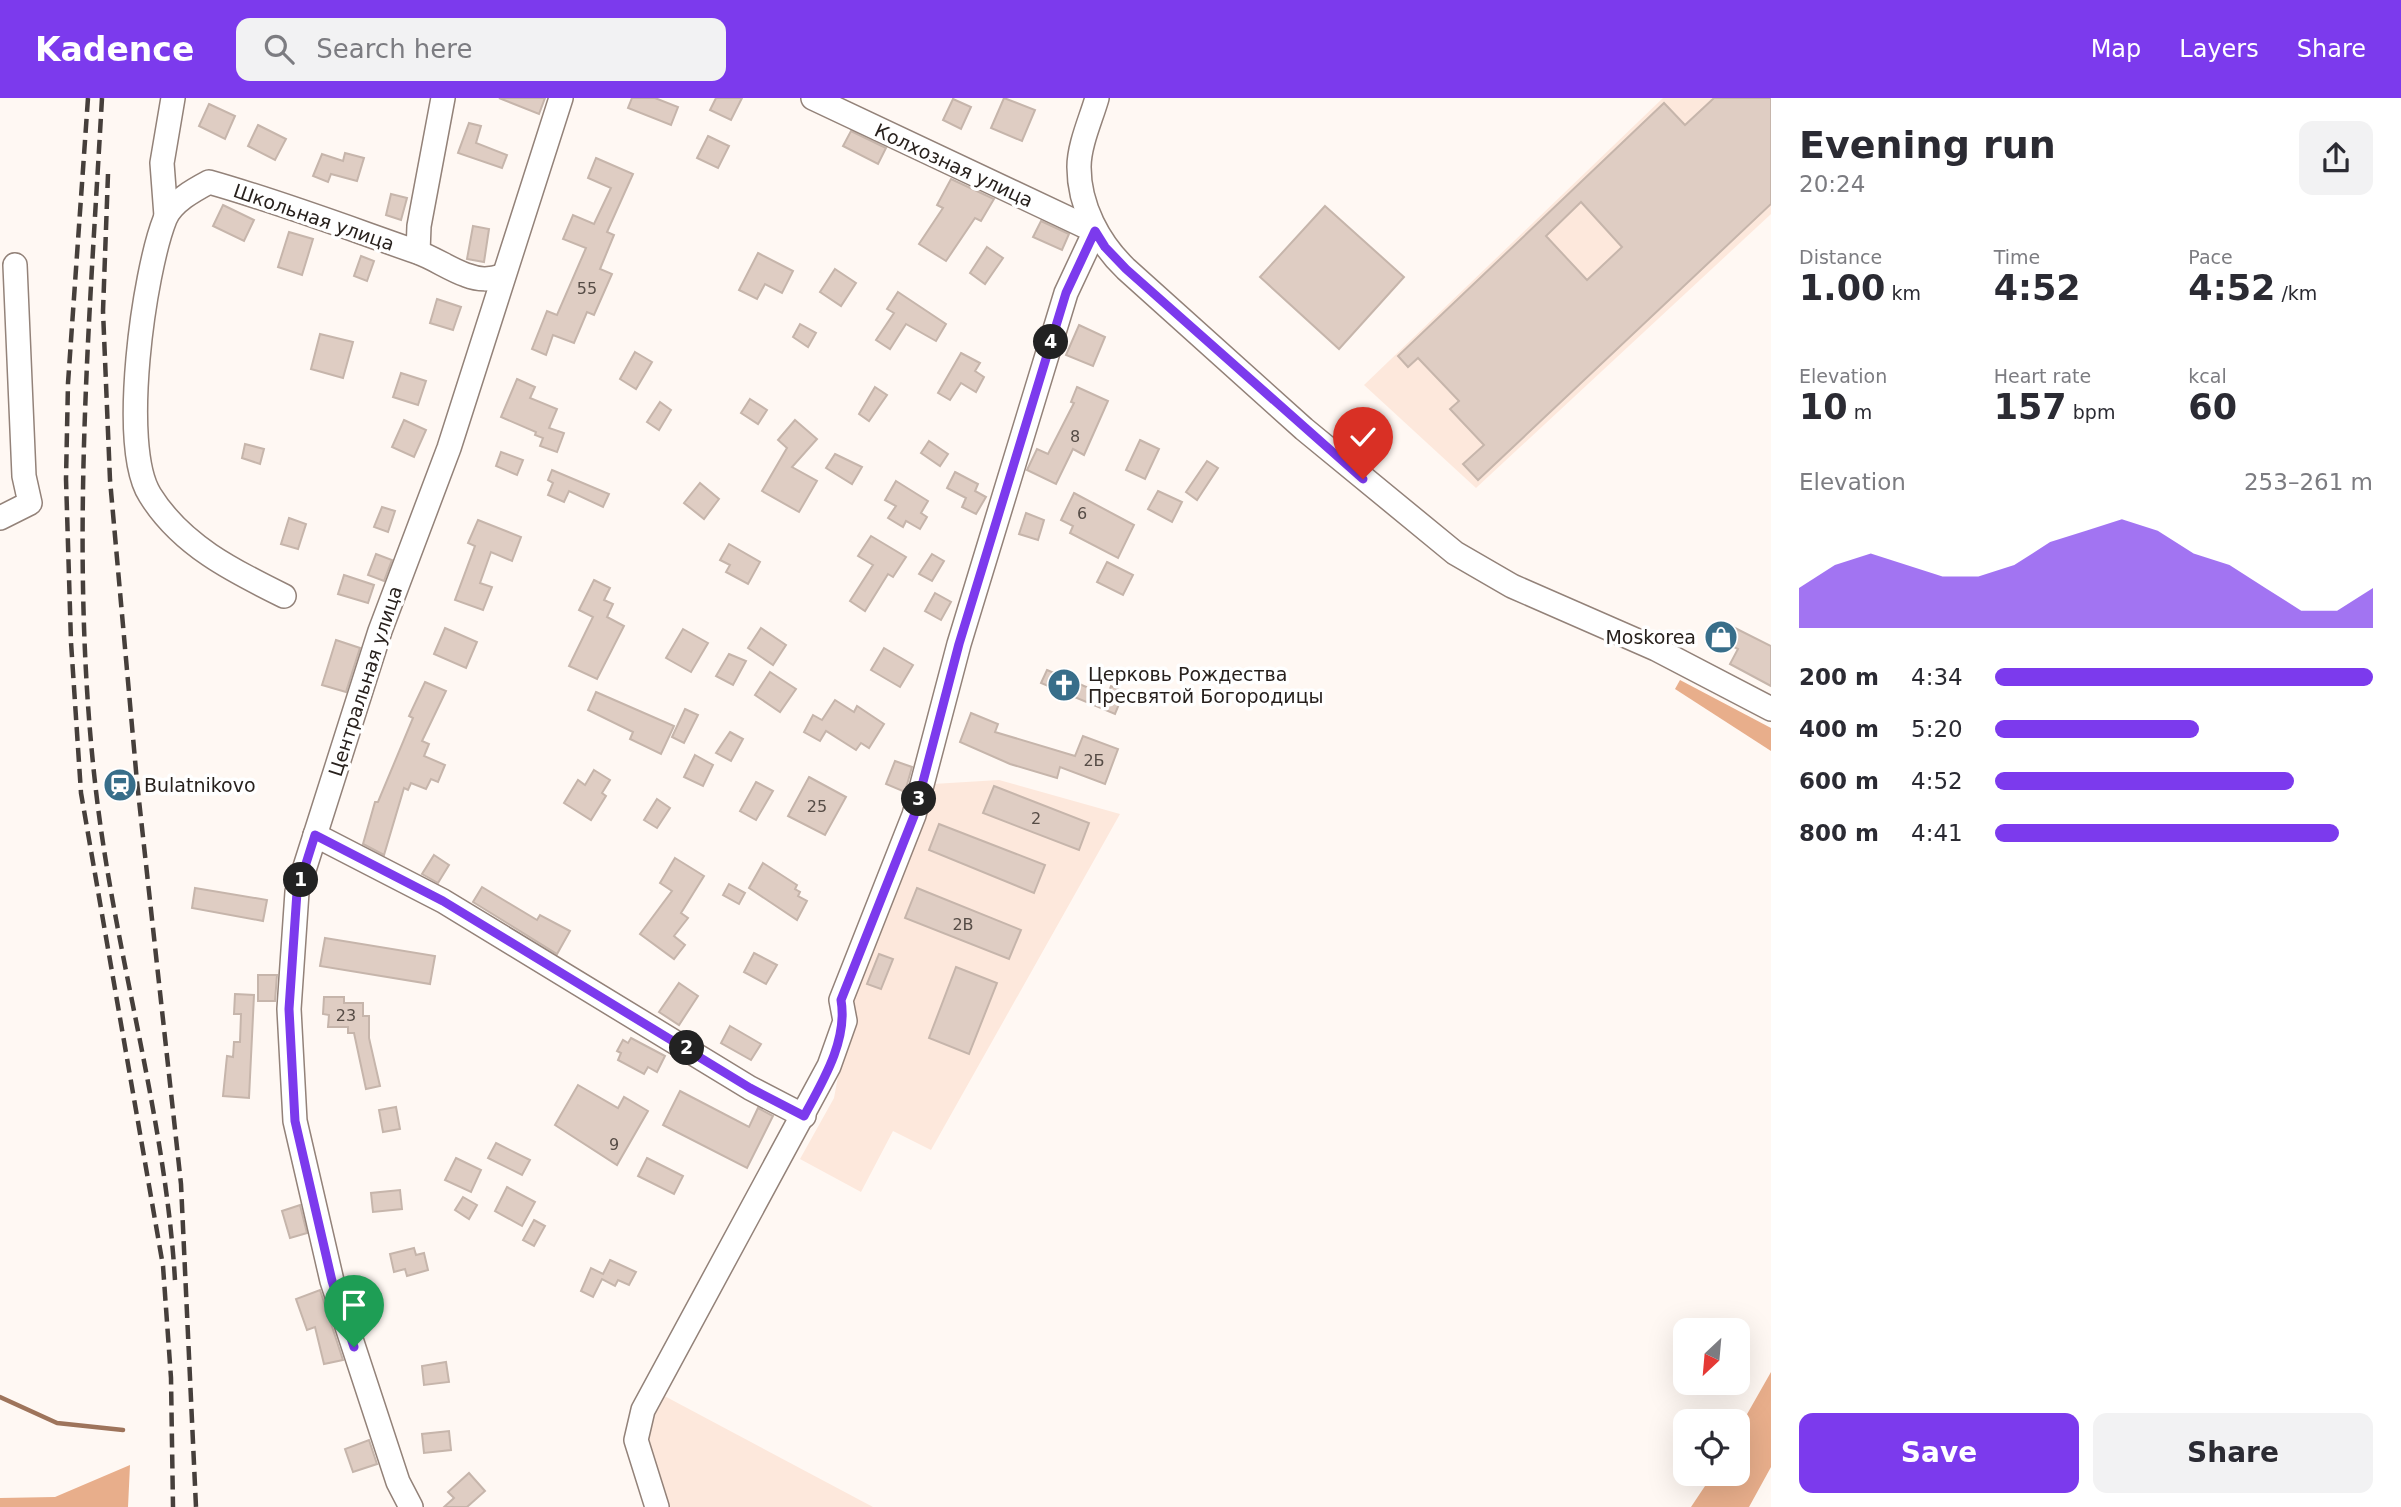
<!DOCTYPE html>
<meta charset="utf-8">
<style>
body{margin:0;font-family:"DejaVu Sans",sans-serif;background:#f2f2f3;color:#2b2b33;height:100vh;display:flex;flex-direction:column;font-size:26px;white-space:nowrap}
*{box-sizing:border-box;margin:0}
p{font-size:23px;color:#7c7c81}
.icon{flex:none;width:38px;height:38px;fill:none;stroke:currentColor;stroke-width:2;stroke-linecap:round;stroke-linejoin:round}
.map{position:relative;flex:1;overflow:hidden}
.sheet{display:flex;flex-direction:column;background:#fff;width:630px}
.sheet>*{flex:none}
.needle{width:46px;rotate:206deg}
.buttons{position:absolute;left:1673px;top:1220px;display:grid;gap:14px}
.buttons a{display:grid;place-items:center;width:77px;height:77px;border-radius:14px;background:#fff;box-shadow:0 7px 28px #0002;font-size:35px}
.pin{position:absolute;display:grid;place-items:center;width:60px;height:60px;color:#fff;margin:-72px -30px;border-radius:50% 50% 50% 0;rotate:-45deg;box-shadow:0 0 7px #0007}
.pin .icon{rotate:45deg}
.km{position:absolute;width:35px;height:35px;margin:-18px;border-radius:50%;background:#222;color:#fff;font-size:19px;line-height:35px;text-align:center}
.round{display:grid;place-items:center;flex:none;width:74px;height:74px;border-radius:14px;background:#f2f2f3}
.head{display:flex;align-items:center;justify-content:space-between;height:119px;padding:0 28px}
h1{font-size:38px;font-weight:800;line-height:52px}
.stats{display:grid;grid-template-columns:repeat(3,1fr);gap:10px;height:119px;padding:7px 28px}
.stats div{display:grid;align-content:center}
.stats b{font-size:35px;font-weight:800}
.stats small{font-size:19px;font-weight:400}
.stats p{font-size:19px}
.chart{height:196px;padding:14px 28px}
.chart p{display:flex;justify-content:space-between}
.chart svg{width:100%;height:126px;margin-top:7px;fill:#7c3aed;opacity:.7}
.action{display:flex;gap:14px;margin-top:auto;padding:14px 28px}
.action a{flex:1;height:80px;border-radius:14px;background:#7c3aed;color:#fff;font-size:28px;font-weight:800;line-height:80px;text-align:center}
.action a+a{background:#f2f2f3;color:#2b2b33}
ul{padding:0 28px;list-style:none;font-size:23px}
li{display:grid;grid-template-columns:112px 84px 1fr;align-items:center;height:52px}
li i{height:18px;border-radius:9px;background:#7c3aed}
header{display:flex;align-items:center;gap:42px;box-sizing:border-box;height:98px;padding:0 35px;background:#7c3aed;color:#fff}
header strong{font-size:33px}
nav{display:flex;gap:38px;margin-inline-start:auto;font-size:24px}
.search{width:490px;height:63px;background:#f2f2f3;display:flex;align-items:center;gap:18px;box-sizing:border-box;padding:0 24px;border-radius:14px;color:#7c7c81;font-size:26px}
main{display:flex;flex:1;min-height:0}
.map>svg:first-child{display:block}
</style>
<header>
<strong>Kadence</strong>
<div class="search"><svg class="icon" aria-label="search" viewBox="0 0 24 24"><circle cx="10" cy="10" r="6"/><path d="M15 15l6 6"/></svg>Search here</div>
<nav><a>Map</a><a>Layers</a><a>Share</a></nav>
</header>
<main>
<div class="map">
<svg width="1771" height="1409" viewBox="0 0 1771 1409">
<rect width="100%" height="100%" fill="#fff8f3"/>
<g fill="#fde8dc">
<polygon points="1663,0 1771,0 1771,116 1476,390 1364,287"/>
<polygon points="999,682 1120,716 931,1052 893,1033 861,1094 800,1061 834,1000 855,887 933,686"/>
<polygon points="657,1294 873,1409 659,1409 640,1331"/>
</g>
<g fill="#e8ae8b">
<polygon points="1680,582 1771,630 1771,653 1675,591"/>
<polygon points="1771,1274 1771,1369 1749,1409 1691,1409 1713,1376 1738,1376 1738,1332"/>
<polygon points="130,1367 128,1409 0,1409 0,1400 55,1399"/>
</g>
<g fill="none" stroke-linecap="round" stroke-linejoin="round">
<polyline stroke="#9e745b" stroke-width="4.5" points="0,1299 57,1325 123,1332"/>
</g>
<g fill="#dfcdc3" stroke="#c6b5ab" stroke-width="2" fill-rule="evenodd">
<polygon points="499,0 545,0 539,16"/>
<polygon points="632,0 655,0 678,9 671,27 628,10"/>
<polygon points="716,0 742,0 731,22 710,12"/>
<polygon points="1004,0 1035,12 1022,43 991,30"/>
<path d="M1714 0H1771V106L1478 382 1463 366 1484 347 1450 311 1459 303 1418 260 1408 269 1398 258 1664 5 1685 27ZM1581 104 1622 149 1587 182 1546 138Z"/>
<polygon points="953,1 971,9 961,31 943,22"/>
<polygon points="209,6 235,18 225,41 199,28"/>
<polygon points="469,25 481,28 476,45 507,57 502,70 458,55"/>
<polygon points="258,27 286,41 275,62 248,48"/>
<polygon points="851,33 886,50 878,66 843,48"/>
<polygon points="708,38 729,48 718,70 697,60"/>
<polygon points="345,55 364,60 357,83 331,76 328,84 313,78 322,56 343,63"/>
<polygon points="596,60 633,76 607,134 614,137 600,171 612,176 594,217 587,214 574,245 553,237 546,257 532,251 547,213 557,217 586,150 563,141 573,117 594,126 611,90 588,80"/>
<polygon points="951,81 994,101 981,123 975,120 946,163 919,146 943,110 937,107"/>
<polygon points="391,96 407,100 401,122 386,117"/>
<polygon points="223,107 254,122 244,143 213,128"/>
<polygon points="1325,108 1404,179 1339,251 1260,179"/>
<polygon points="1041,123 1069,136 1062,152 1033,139"/>
<polygon points="473,128 489,131 484,164 467,161"/>
<polygon points="289,134 313,141 302,177 278,169"/>
<polygon points="987,149 1003,160 985,186 970,175"/>
<polygon points="758,155 793,173 782,195 765,186 757,201 739,192"/>
<polygon points="361,158 374,163 367,183 354,178"/>
<polygon points="835,171 856,185 841,208 820,194"/>
<polygon points="898,194 946,226 936,243 906,226 890,251 876,242 894,215 887,211"/>
<polygon points="437,201 461,209 453,232 430,225"/>
<polygon points="800,226 816,235 808,249 793,239"/>
<polygon points="1079,227 1105,239 1093,268 1066,257"/>
<polygon points="320,236 353,244 343,280 311,271"/>
<polygon points="635,254 652,264 636,291 620,281"/>
<polygon points="961,255 980,265 975,273 984,279 976,294 961,285 950,302 938,295"/>
<polygon points="401,275 426,283 418,307 393,299"/>
<polygon points="517,281 535,289 530,300 557,311 549,330 564,335 557,354 540,348 543,340 535,337 536,334 501,319"/>
<polygon points="875,289 887,297 869,323 859,316"/>
<polygon points="1077,289 1108,303 1084,357 1073,351 1056,386 1027,372 1037,351 1048,356 1074,305 1071,304"/>
<polygon points="750,301 767,312 758,326 741,315"/>
<polygon points="660,304 671,312 659,332 647,324"/>
<polygon points="404,322 426,332 414,359 392,349"/>
<polygon points="795,322 817,341 792,369 817,383 799,414 762,393 787,350 778,342"/>
<polygon points="1140,342 1159,351 1145,381 1126,372"/>
<polygon points="929,343 948,356 940,368 921,355"/>
<polygon points="245,346 264,351 260,366 242,360"/>
<polygon points="501,354 523,362 517,377 496,368"/>
<polygon points="835,356 862,369 852,386 826,370"/>
<polygon points="1207,363 1218,370 1197,402 1186,394"/>
<polygon points="552,372 609,396 603,409 569,393 564,404 548,397 553,385 548,382"/>
<polygon points="955,374 978,386 975,393 986,399 976,416 962,409 966,400 947,390"/>
<polygon points="896,383 928,403 921,415 927,419 920,431 906,423 903,429 888,420 896,408 885,402"/>
<polygon points="700,385 719,401 704,421 684,405"/>
<polygon points="1158,393 1182,404 1172,424 1148,411"/>
<polygon points="1074,395 1134,427 1118,460 1070,435 1073,428 1061,422"/>
<polygon points="382,409 395,413 388,434 374,429"/>
<polygon points="1026,415 1044,422 1038,442 1019,436"/>
<polygon points="289,420 306,426 298,451 281,446"/>
<polygon points="478,422 521,439 512,463 491,454 480,485 492,489 483,512 455,502 475,448 468,445"/>
<polygon points="871,438 906,459 893,479 888,476 865,513 850,503 873,467 858,458"/>
<polygon points="729,446 760,464 748,486 726,474 730,467 720,462"/>
<polygon points="376,456 392,462 384,483 368,477"/>
<polygon points="932,456 944,463 932,483 919,476"/>
<polygon points="1107,464 1133,477 1123,497 1097,484"/>
<polygon points="344,477 374,487 368,505 338,496"/>
<polygon points="594,482 610,490 604,502 613,506 607,519 624,528 597,581 569,568 593,519 579,512"/>
<polygon points="935,495 951,504 941,522 925,513"/>
<polygon points="1725,525 1771,548 1771,588 1730,566 1738,551 1717,540"/>
<polygon points="445,530 477,544 466,570 434,556"/>
<polygon points="761,530 786,547 773,567 748,550"/>
<polygon points="683,531 708,545 691,574 666,560"/>
<polygon points="336,542 360,550 346,594 322,587"/>
<polygon points="884,550 913,567 900,589 871,572"/>
<polygon points="729,556 746,563 733,587 716,578"/>
<polygon points="1047,572 1107,598 1111,588 1124,594 1115,616 1041,585"/>
<polygon points="770,574 796,591 780,614 755,597"/>
<polygon points="425,584 446,593 422,643 429,646 424,658 445,667 438,684 431,681 426,691 411,685 408,692 404,690 384,757 363,746 375,704 378,704 413,620 409,618"/>
<polygon points="596,594 674,628 661,656 630,641 633,634 588,612"/>
<polygon points="835,602 854,614 857,608 884,626 869,650 861,645 856,652 826,633 820,643 804,634 813,617 822,622"/>
<polygon points="685,611 698,617 684,645 672,639"/>
<polygon points="971,615 998,626 995,634 1075,658 1083,638 1118,651 1105,686 1060,669 1057,680 1010,666 960,644"/>
<polygon points="730,634 743,641 731,663 716,655"/>
<polygon points="695,657 713,667 703,688 684,679"/>
<polygon points="895,663 912,669 905,694 886,686"/>
<polygon points="594,672 610,682 602,695 606,698 591,722 564,705 578,682 585,687"/>
<polygon points="809,679 846,699 825,737 788,718"/>
<polygon points="756,684 773,693 756,722 740,713"/>
<polygon points="994,688 1089,725 1079,752 983,715"/>
<polygon points="657,701 670,710 657,730 644,722"/>
<polygon points="939,726 1045,767 1034,795 929,752"/>
<polygon points="434,757 449,767 438,785 422,776"/>
<polygon points="675,760 704,778 681,815 688,820 674,838 685,847 674,861 640,836 672,793 660,785"/>
<polygon points="763,765 797,787 795,791 800,794 798,798 807,803 797,822 749,790"/>
<polygon points="729,786 745,795 739,806 723,797"/>
<polygon points="482,789 537,822 540,817 570,833 557,856 473,804"/>
<polygon points="195,790 267,802 263,823 192,810"/>
<polygon points="917,790 1021,832 1009,861 905,820"/>
<polygon points="325,840 435,858 430,886 320,868"/>
<polygon points="754,855 777,867 766,886 744,874"/>
<polygon points="879,856 893,861 881,891 867,886"/>
<polygon points="956,869 997,885 969,956 929,940"/>
<polygon points="258,877 277,877 275,903 258,903"/>
<polygon points="679,885 698,898 679,927 659,914"/>
<polygon points="235,896 254,897 249,1000 223,998 227,958 233,959 234,944 240,944 241,916 234,916"/>
<polygon points="324,899 344,899 344,905 363,905 363,918 369,918 369,940 380,988 366,991 354,935 348,935 348,929 328,929 329,917 323,916"/>
<polygon points="730,928 761,946 751,962 721,945"/>
<polygon points="631,940 665,958 657,974 648,969 644,976 618,962 621,955 617,953 623,942 628,945"/>
<polygon points="578,987 618,1010 624,999 648,1013 617,1067 555,1027"/>
<polygon points="680,993 749,1029 758,1010 773,1018 747,1070 663,1027"/>
<polygon points="396,1009 400,1031 383,1034 379,1012"/>
<polygon points="496,1045 530,1062 522,1077 488,1060"/>
<polygon points="456,1060 481,1072 471,1094 445,1082"/>
<polygon points="647,1060 683,1078 674,1096 638,1078"/>
<polygon points="507,1089 535,1104 522,1128 495,1113"/>
<polygon points="400,1092 402,1111 373,1114 371,1095"/>
<polygon points="463,1099 477,1107 469,1121 455,1112"/>
<polygon points="300,1107 307,1135 290,1140 282,1113"/>
<polygon points="534,1122 545,1128 534,1148 523,1142"/>
<polygon points="414,1150 416,1157 424,1155 428,1172 407,1178 405,1171 394,1174 390,1156"/>
<polygon points="610,1162 636,1174 629,1187 618,1182 615,1188 602,1181 593,1199 581,1193 591,1170 603,1176"/>
<polygon points="320,1192 343,1262 324,1266 315,1229 307,1232 296,1201"/>
<polygon points="446,1264 449,1284 424,1287 422,1268"/>
<polygon points="449,1333 451,1352 424,1355 422,1336"/>
<polygon points="369,1342 377,1366 353,1374 345,1351"/>
<polygon points="469,1375 485,1393 467,1409 444,1409 454,1400 448,1394"/>
</g>
<g fill="none" stroke-linecap="round" stroke-linejoin="round">
<defs>
<g id="minor">
<path d="M1097 0C1091 21 1079 47 1079 69 1079 108 1099 145 1126 171L1304 331 1455 455 1512 488 1656 551 1771 611"/>
<polyline points="166,118 162,65 173,0"/>
<polyline points="418,154 419,128 443,0"/>
<polyline points="0,420 30,405 24,378 15,167"/>
<path d="M284 498C233 473 181 447 150 397 119 348 144 174 165 121 172 104 194 92 209 84 280 104 348 130 417 154 434 160 449 171 466 177 479 182 489 182 502 178"/>
<polyline points="315,737 443,803 750,990 804,1018"/>
<polyline points="411,1409 398,1384 332,1183 295,1023 289,911 297,794 380,533 449,350 561,0"/>
<polyline points="657,1409 636,1342 643,1312 829,968 845,923 841,902 914,717 959,546 1066,195 1095,133 813,0"/>
</g>
</defs>
<use href="#minor" stroke="#938279" stroke-width="26"/>
<use href="#minor" stroke="#fff" stroke-width="23"/>
<g stroke="#463f3b" stroke-width="4.5" stroke-dasharray="14 7" stroke-linecap="butt">
<polyline points="88,0 68,285 66,381 71,544 81,695 163,1168 171,1280 173,1409"/>
<path d="M102 0C89 231 69 462 96 693 115 857 165 1017 175 1182"/>
<polyline points="108,76 103,213 110,382 137,684 181,1086 196,1409"/>
</g>
</g>
<g fill="none" stroke-linecap="round" stroke-linejoin="round">
<defs>
<path id="route" d="M354 1249 332 1183 295 1023 289 911 297 794 315 737 443 803 750 990 804 1018C823 983 848 942 841 902L914 718 959 546 1066 195 1095 133 1105 149 1126 171 1363 381"/>
</defs>
<use href="#route" stroke="#fff" stroke-width="14"/>
<use href="#route" stroke="#7c3aed" stroke-width="9"/>
</g>
<defs>
<symbol id="shop-disc" viewBox="-11 -11 22 22"><circle r="9.5" fill="#386e8a" stroke="#fff"/><path d="M-5-2.5h2.3a2.7 3.5 0 0 1 5.4 0H5L5.5 6h-11ZM-1.5-2.5h3a1.5 2.3 0 0 0-3 0Z" fill="#fff"/></symbol>
<symbol id="church-disc" viewBox="-11 -11 22 22"><circle r="9.5" fill="#386e8a" stroke="#fff"/><path d="M-1.2-6h2.4v3.5h3.3v2.4h-3.3V6h-2.4V-.1h-3.3v-2.4h3.3Z" fill="#fff"/></symbol>
<symbol id="station-disc" viewBox="-11 -11 22 22"><circle r="9.5" fill="#386e8a" stroke="#fff"/><path d="M-3-6H3Q5-6 5-4V2Q5 4 3 4L4.5 6H3L1.5 4h-3L-3 6H-4.5L-3 4Q-5 4-5 2V-4Q-5-6-3-6ZM-3.5-4v3h7v-3ZM-3.5 1v1.5H-2V1ZM2 1v1.5H3.5V1Z" fill="#fff"/></symbol>
</defs>
<g fill-rule="evenodd">
<use href="#shop-disc" x="1702" y="520" width="38" height="38"/>
<use href="#church-disc" x="1045" y="568" width="38" height="38"/>
<use href="#station-disc" x="101" y="668" width="38" height="38"/>
</g>
<g text-anchor="middle" stroke-width="7" stroke-linejoin="round" paint-order="stroke">
<g font-size="16" fill="#564c46">
<text x="587" y="196">55</text>
<text x="1075" y="344">8</text>
<text x="1082" y="421">6</text>
<text x="1094" y="668">2Б</text>
<text x="817" y="714">25</text>
<text x="1036" y="726">2</text>
<text x="963" y="832">2В</text>
<text x="346" y="923">23</text>
<text x="614" y="1052">9</text>
</g>
<g font-size="19" fill="#28211d" stroke="#fff">
<text transform="translate(954 67) rotate(25)" y="7">Колхозная улица</text>
<text transform="translate(314 119) rotate(19)" y="7">Школьная улица</text>
<text transform="translate(365 583) rotate(-72)" y="7">Центральная улица</text>
</g>
<g font-size="19" fill="#28211d" stroke="#fff" text-anchor="start">
<text x="1696" y="546" text-anchor="end">Moskorea</text>
<text x="1088" y="583">Церковь Рождества<tspan x="1088" dy="22">Пресвятой Богородицы</tspan></text>
<text x="144" y="694">Bulatnikovo</text>
</g>
</g>
</svg>
<div class="buttons">
<a><svg class="needle" viewBox="-14 -14 28 28"><path d="M0-13l5 13h-10z" fill="#e53935"/><path d="M0 13l5-13h-10z" fill="#7c7c81"/></svg></a>
<a><svg class="icon" aria-label="locate" viewBox="0 0 24 24"><circle cx="12" cy="12" r="6"/><path d="M12 2v4M12 18v4M2 12h4M18 12h4"/></svg></a>
</div>
<div class="pin" style="left:354px;top:1249px;background:#1e9e55"><svg class="icon" aria-label="arrive" viewBox="0 0 24 24"><path d="M6 21V4h12l-3 4 3 4H6"/></svg></div>
<div class="pin" style="left:1363px;top:381px;background:#d93025"><svg class="icon" aria-label="check" viewBox="0 0 24 24"><path d="M5 12l5 5 9-10"/></svg></div>
<b class="km" style="left:301px;top:782px">1</b>
<b class="km" style="left:687px;top:950px">2</b>
<b class="km" style="left:919px;top:701px">3</b>
<b class="km" style="left:1051px;top:244px">4</b>
</div>
<section class="sheet">
<div class="head"><div><h1>Evening run</h1><p>20:24</p></div><a class="round"><svg class="icon" aria-label="share" viewBox="0 0 24 24"><path d="M12 15V3M7 8l5-5 5 5M5 13v7h14v-7"/></svg></a></div>
<div class="stats">
<div><p>Distance</p><b>1.00<small> km</small></b></div>
<div><p>Time</p><b>4:52</b></div>
<div><p>Pace</p><b>4:52<small> /km</small></b></div>
</div>
<div class="stats">
<div><p>Elevation</p><b>10<small> m</small></b></div>
<div><p>Heart rate</p><b>157<small> bpm</small></b></div>
<div><p>kcal</p><b>60</b></div>
</div>
<div class="chart"><p><span>Elevation</span>253–261 m</p>
<svg viewBox="0 0 160 44" preserveAspectRatio="none"><path d="M0 44V30L10 22L20 18L30 22L40 26L50 26L60 22L70 14L80 10L90 6L100 10L110 18L120 22L130 30L140 38L150 38L160 30V44z"/></svg>
</div>
<ul>
<li><b>200 m</b>4:34<i style="width:100%"></i></li>
<li><b>400 m</b>5:20<i style="width:54%"></i></li>
<li><b>600 m</b>4:52<i style="width:79%"></i></li>
<li><b>800 m</b>4:41<i style="width:91%"></i></li>
</ul>
<div class="action"><a>Save</a><a>Share</a></div>
</section>
</main>
